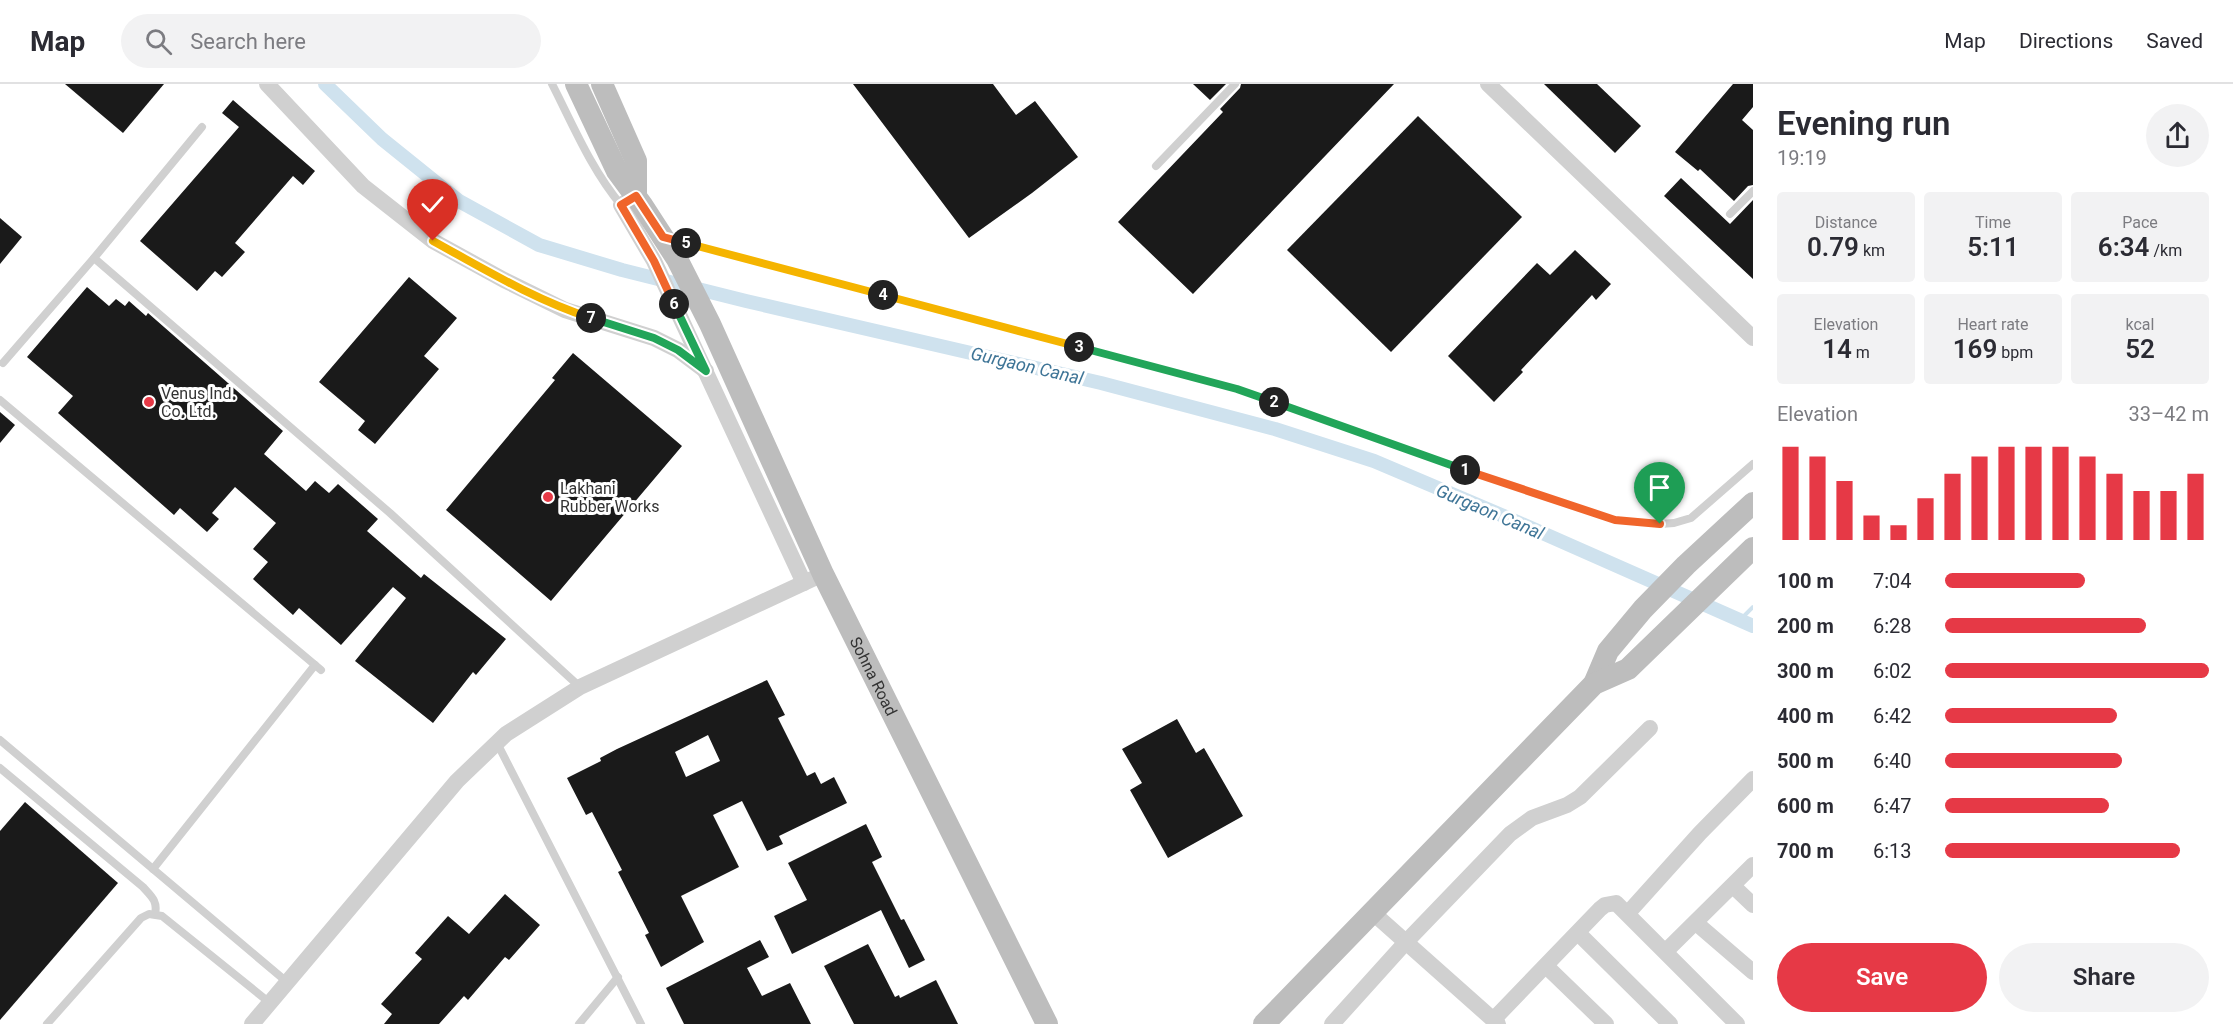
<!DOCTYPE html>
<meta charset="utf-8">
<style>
body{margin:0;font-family:Roboto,sans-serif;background:#f2f2f3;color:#2b2b33;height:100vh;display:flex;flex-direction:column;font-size:22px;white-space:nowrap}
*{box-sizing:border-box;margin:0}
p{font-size:20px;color:#7c7c81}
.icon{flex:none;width:33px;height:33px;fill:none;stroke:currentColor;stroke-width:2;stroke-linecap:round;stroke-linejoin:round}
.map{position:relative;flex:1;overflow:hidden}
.drawer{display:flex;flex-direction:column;background:#fff;width:480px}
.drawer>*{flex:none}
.pin{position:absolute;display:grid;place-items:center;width:51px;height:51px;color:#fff;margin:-62px -26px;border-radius:50% 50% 50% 0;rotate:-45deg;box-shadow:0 0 6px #0007}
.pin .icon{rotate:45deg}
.km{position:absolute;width:30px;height:30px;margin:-15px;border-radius:50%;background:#222;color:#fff;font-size:16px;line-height:30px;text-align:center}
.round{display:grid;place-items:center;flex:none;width:63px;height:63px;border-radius:32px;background:#f2f2f3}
.summary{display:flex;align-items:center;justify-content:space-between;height:102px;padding:0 24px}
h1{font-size:33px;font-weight:600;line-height:45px}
.figures{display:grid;grid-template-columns:repeat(3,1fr);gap:9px;height:102px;padding:6px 24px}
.figures div{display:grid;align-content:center;border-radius:6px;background:#f2f2f3;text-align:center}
.figures b{font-size:26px;font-weight:600}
.figures small{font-size:16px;font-weight:400}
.figures p{font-size:16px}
.chart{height:168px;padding:12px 24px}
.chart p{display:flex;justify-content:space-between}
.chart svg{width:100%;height:108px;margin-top:6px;stroke:#e63946;stroke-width:6}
.action{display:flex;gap:12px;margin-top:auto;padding:12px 24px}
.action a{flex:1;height:69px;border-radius:36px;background:#e63946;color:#fff;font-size:24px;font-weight:600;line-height:69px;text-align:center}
.action a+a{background:#f2f2f3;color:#2b2b33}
ul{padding:0 24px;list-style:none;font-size:20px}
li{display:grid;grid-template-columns:96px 72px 1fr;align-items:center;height:45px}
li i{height:15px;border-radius:8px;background:#e63946}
header{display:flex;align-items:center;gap:36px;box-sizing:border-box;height:84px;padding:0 30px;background:#fff;border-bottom:2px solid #e1e1e2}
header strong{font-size:28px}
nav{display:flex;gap:33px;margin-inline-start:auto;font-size:21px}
.search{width:420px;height:54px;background:#f2f2f3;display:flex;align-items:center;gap:15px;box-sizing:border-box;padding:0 21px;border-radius:33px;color:#7c7c81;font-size:22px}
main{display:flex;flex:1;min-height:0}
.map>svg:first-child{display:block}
</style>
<header>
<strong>Map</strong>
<div class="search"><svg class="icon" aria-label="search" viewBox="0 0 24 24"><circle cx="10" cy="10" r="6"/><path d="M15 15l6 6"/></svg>Search here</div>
<nav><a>Map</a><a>Directions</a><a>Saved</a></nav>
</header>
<main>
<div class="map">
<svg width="1753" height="940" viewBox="0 0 1753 940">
<rect width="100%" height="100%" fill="#fff"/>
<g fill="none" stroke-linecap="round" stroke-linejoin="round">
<polyline stroke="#cfe2ee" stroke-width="4" points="1740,536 1753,523"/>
<polyline stroke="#cfe2ee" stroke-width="14" points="325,0 382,55 459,117 539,161 622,186 746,217 1101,299 1275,345 1374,377 1506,433 1753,542"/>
</g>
<g fill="#1a1a1a" fill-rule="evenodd">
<polygon points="65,0 164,0 123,49"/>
<polygon points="853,0 993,0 1016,31 1035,17 1078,73 1032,109 969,154"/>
<polygon points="1193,0 1226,0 1210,16"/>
<polygon points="1241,0 1394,0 1193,210 1118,138 1223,28 1220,25 1240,4"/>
<polygon points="1544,0 1597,0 1641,42 1615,69"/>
<polygon points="1733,0 1753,0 1753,23 1742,36 1753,46 1753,101 1748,102 1734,117 1700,85 1698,87 1675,68"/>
<polygon points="233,16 315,87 303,101 293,92 235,159 245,168 222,193 215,187 197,207 140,157 239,43 222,29"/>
<polygon points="1418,32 1522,133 1391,268 1287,166"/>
<polygon points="1681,94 1730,140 1753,116 1753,195 1664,112"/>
<polygon points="0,134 22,153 0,180"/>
<polygon points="1575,166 1611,200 1596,216 1592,211 1521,286 1523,288 1494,318 1448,272 1537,179 1550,191"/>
<polygon points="409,193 457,234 424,272 439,285 375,360 358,346 365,337 319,298"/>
<polygon points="87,203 109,222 116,215 125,222 129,217 146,232 148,229 283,347 264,370 306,407 315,397 329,409 338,400 378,435 367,447 421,494 424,490 506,555 476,591 473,588 433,639 355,577 406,514 393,503 341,561 299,524 293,531 253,495 268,478 253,465 276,439 235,403 212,429 219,435 207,448 180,424 174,431 58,329 73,312 27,273"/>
<polygon points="573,269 682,362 551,517 446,426 555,296 552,294"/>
<polygon points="0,328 15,341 0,359"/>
<path d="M767 596 785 631 778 634 807 692 815 688 821 700 834 693 847 719 779 752 783 760 767 767 742 717 713 731 739 783 681 812 704 858 661 883 645 851 649 849 618 788 622 786 592 728 586 731 567 694 601 677 600 674 617 665ZM708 651 720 677 686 693 675 668Z"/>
<polygon points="1177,635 1196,669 1204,664 1243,732 1168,774 1130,706 1142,699 1122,665"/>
<polygon points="25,718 118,799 0,936 0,747"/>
<polygon points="866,740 882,773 872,778 901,836 904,835 925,876 909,884 881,826 792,870 774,832 807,816 788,779"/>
<polygon points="505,810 540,841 509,876 505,873 468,916 464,912 439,940 384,940 392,930 381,920 422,875 415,869 448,832 469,850"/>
<polygon points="760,856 769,873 747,884 762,912 790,899 811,940 684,940 666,904"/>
<polygon points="868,860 895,913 899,911 900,914 936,896 958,940 854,940 824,882"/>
</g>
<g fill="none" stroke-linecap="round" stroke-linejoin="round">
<g stroke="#d0d0d0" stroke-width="8">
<path d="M552 0C573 41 591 85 621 121"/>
<polyline points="1156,82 1235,0"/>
<polyline points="1730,130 1753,107"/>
<polyline points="670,155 1237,305 1557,418 1615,436 1660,440 1674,439 1691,434 1753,380"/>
<polyline points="94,174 390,429 580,603"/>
<polyline points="3,279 94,174 202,43"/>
<polyline points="0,316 321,586"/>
<polyline points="0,656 287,898"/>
<polyline points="497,659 641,940"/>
<path d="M0 684 143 803C151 812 158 817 155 830"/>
<polyline points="153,785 315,581"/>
<polyline points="47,940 141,834 149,830 162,832 270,919"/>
<polyline points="579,940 618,893"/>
</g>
<g stroke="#d0d0d0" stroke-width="16">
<polyline points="267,0 363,102 433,157 504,196 565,226 654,254 678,266 706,287"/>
<polyline points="1488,0 1753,254"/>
<polyline points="636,112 621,121 654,177 804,499"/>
<polyline points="1733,802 1753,821"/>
<polyline points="1372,828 1498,940"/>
<polyline points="1628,829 1700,749 1753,695"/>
<polyline points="1696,839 1753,888"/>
<polyline points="1578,849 1670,940"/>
<polyline points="1666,867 1753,781"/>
<polyline points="1546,882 1606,940"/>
<polyline points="1493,936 1600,825 1605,821 1616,819 1737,940"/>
<polyline points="252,940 457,697 506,650 580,603 823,490"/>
<polyline points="1332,940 1406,858 1510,750 1532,734 1567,721 1580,713 1650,644"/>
</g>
<g stroke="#bdbdbd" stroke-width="22">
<path id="s1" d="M576 0 617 87 642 121 677 175 710 240 823 490 1047 940"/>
<polyline points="602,0 636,77 636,112"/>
<polyline points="1594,600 1608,567 1643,525 1686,481 1753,419"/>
<polyline points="1264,940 1594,600 1628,585 1753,464"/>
</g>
</g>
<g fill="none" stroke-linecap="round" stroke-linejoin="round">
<defs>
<polyline id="split-1" points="1465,386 1615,436 1660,440"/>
<polyline id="split-2" points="1274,318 1465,386"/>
<polyline id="split-3" points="1079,263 1237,305 1274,318"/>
<polyline id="split-4" points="883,211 1079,263"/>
<polyline id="split-5" points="686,159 883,211"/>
<polyline id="split-6" points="674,220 654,177 621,121 636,112 663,153 686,159"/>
<polyline id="split-7" points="591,234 654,254 678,266 706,287 674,220"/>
<path id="split-8" d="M433 157C484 185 535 216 591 234"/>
</defs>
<use href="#split-1" stroke="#fff" stroke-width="12"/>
<use href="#split-2" stroke="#fff" stroke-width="12"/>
<use href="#split-3" stroke="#fff" stroke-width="12"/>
<use href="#split-4" stroke="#fff" stroke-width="12"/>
<use href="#split-5" stroke="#fff" stroke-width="12"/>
<use href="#split-6" stroke="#fff" stroke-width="12"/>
<use href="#split-7" stroke="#fff" stroke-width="12"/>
<use href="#split-8" stroke="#fff" stroke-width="12"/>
<use href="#split-1" stroke="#f0652b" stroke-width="8"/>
<use href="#split-2" stroke="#22a559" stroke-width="8"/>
<use href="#split-3" stroke="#22a559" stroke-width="8"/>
<use href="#split-4" stroke="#f5b400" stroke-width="8"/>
<use href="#split-5" stroke="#f5b400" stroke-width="8"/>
<use href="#split-6" stroke="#f0652b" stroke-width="8"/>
<use href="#split-7" stroke="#22a559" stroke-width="8"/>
<use href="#split-8" stroke="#f5b400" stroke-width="8"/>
</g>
<g fill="#e63946" stroke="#fff" stroke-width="2">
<circle cx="149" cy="318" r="6"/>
<circle cx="548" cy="413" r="6"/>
</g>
<g text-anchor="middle" stroke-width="6" stroke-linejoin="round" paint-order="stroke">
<g font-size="16" fill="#333" stroke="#fff" text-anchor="start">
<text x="161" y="315">Venus Ind.<tspan x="161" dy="18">Co. Ltd.</tspan></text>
<text x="560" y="410">Lakhani<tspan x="560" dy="18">Rubber Works</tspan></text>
</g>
<g font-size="16" fill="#333" stroke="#fff">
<text dy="6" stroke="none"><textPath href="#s1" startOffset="664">Sohna Road</textPath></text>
</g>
<g font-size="18" font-style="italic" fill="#3f7597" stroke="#fff">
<text transform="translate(1027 282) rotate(13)" y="6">Gurgaon Canal</text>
<text transform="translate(1490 428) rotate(23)" y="6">Gurgaon Canal</text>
</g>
</g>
</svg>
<div class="pin" style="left:1660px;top:440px;background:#1e9e55"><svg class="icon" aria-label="arrive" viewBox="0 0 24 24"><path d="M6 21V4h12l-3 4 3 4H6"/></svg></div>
<div class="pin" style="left:433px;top:157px;background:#d93025"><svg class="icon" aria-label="check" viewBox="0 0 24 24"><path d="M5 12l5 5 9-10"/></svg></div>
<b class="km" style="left:1465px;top:386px">1</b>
<b class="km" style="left:1274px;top:318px">2</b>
<b class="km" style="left:1079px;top:263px">3</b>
<b class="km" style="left:883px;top:211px">4</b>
<b class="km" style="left:686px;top:159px">5</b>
<b class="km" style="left:674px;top:220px">6</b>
<b class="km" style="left:591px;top:234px">7</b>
</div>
<section class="drawer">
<div class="summary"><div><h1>Evening run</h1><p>19:19</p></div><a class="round"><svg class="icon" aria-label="share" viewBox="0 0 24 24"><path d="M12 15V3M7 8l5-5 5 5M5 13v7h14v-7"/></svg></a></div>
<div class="figures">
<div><p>Distance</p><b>0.79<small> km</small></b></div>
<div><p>Time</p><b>5:11</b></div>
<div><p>Pace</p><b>6:34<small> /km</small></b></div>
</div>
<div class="figures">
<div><p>Elevation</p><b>14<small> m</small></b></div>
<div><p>Heart rate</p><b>169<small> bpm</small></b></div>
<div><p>kcal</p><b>52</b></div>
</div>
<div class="chart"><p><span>Elevation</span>33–42 m</p>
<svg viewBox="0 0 160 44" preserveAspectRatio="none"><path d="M5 44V6M15 44V10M25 44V20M35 44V34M45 44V38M55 44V27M65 44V17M75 44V10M85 44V6M95 44V6M105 44V6M115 44V10M125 44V17M135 44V24M145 44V24M155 44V17"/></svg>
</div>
<ul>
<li><b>100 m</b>7:04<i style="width:53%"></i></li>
<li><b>200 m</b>6:28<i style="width:76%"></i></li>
<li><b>300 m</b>6:02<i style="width:100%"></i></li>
<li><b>400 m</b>6:42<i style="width:65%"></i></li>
<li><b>500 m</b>6:40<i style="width:67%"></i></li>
<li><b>600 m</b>6:47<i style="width:62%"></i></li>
<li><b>700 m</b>6:13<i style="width:89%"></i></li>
</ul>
<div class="action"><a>Save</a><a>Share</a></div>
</section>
</main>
